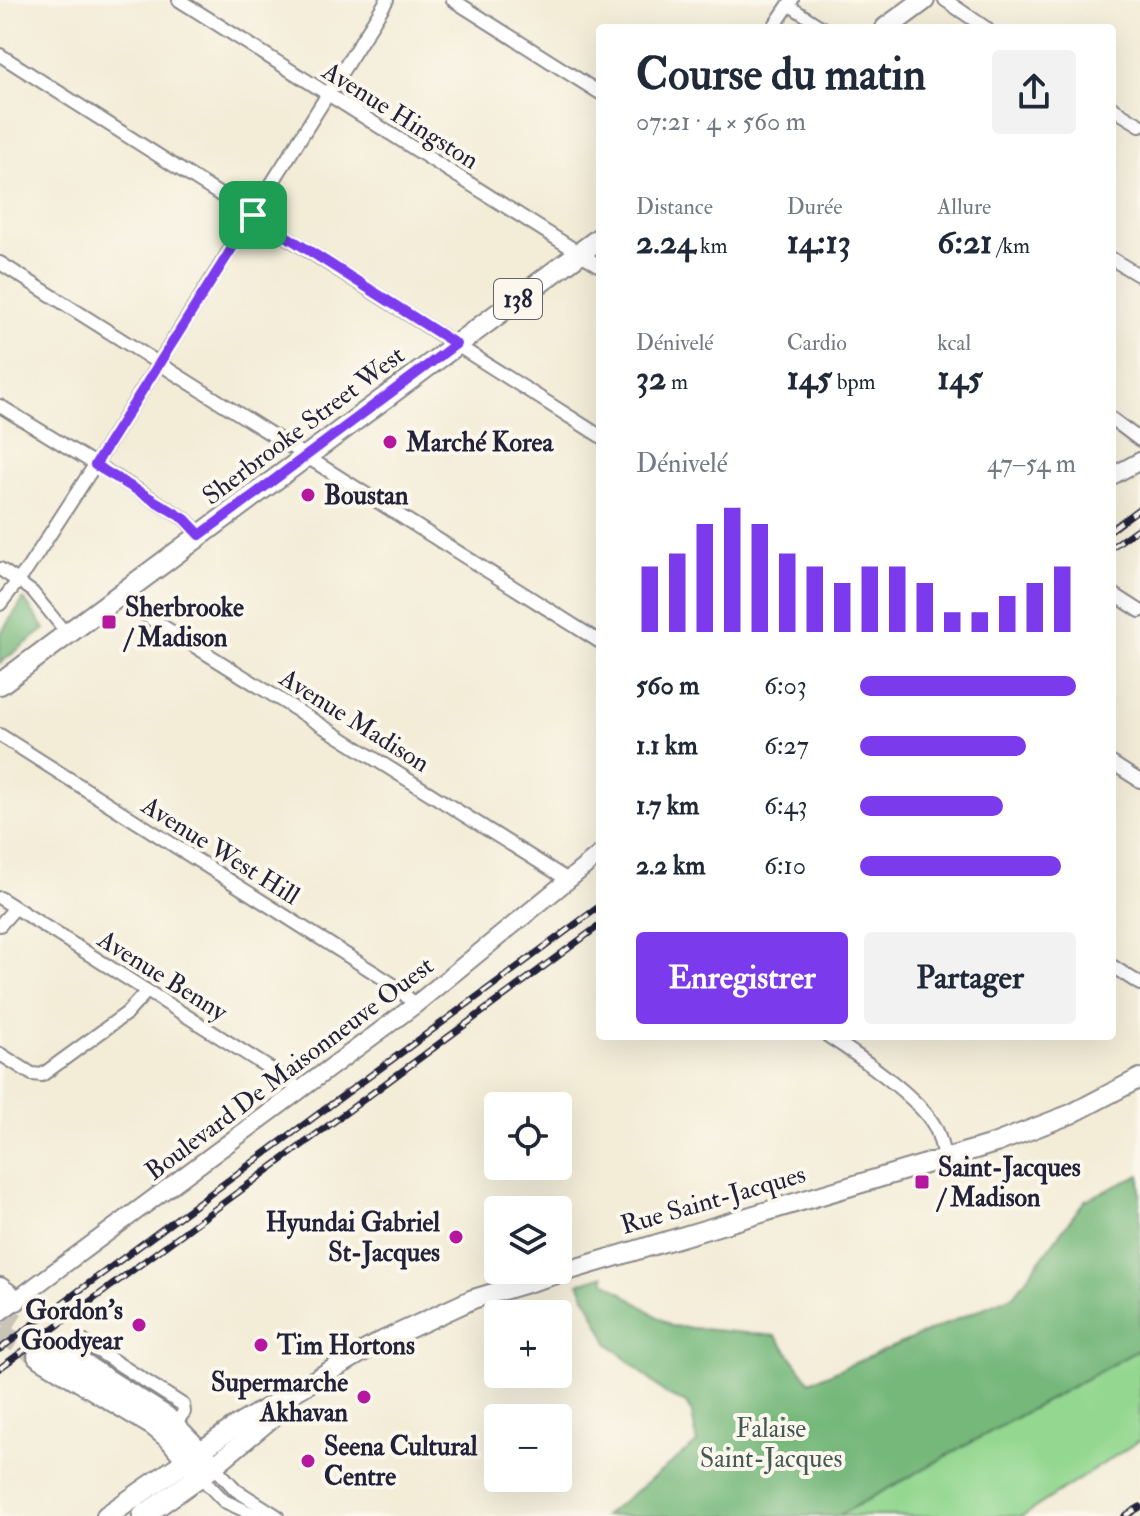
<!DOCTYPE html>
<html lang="fr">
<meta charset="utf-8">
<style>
body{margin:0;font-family:"IM FELL Double Pica",serif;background:#f2f2f3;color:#1f2937;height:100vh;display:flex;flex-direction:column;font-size:30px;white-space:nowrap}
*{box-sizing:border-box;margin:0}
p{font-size:26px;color:#747a83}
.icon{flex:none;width:44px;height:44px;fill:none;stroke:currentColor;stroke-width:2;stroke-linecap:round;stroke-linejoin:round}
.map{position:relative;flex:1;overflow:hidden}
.sheet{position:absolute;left:596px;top:24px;width:520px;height:1016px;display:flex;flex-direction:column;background:#fff;border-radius:8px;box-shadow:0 8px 32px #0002}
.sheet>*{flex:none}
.fabs{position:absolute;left:484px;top:1092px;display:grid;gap:16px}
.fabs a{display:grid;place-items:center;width:88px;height:88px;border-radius:8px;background:#fff;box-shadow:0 8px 32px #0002;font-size:40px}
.pin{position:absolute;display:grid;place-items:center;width:68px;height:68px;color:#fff;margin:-34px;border-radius:16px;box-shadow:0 4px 12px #0006}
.round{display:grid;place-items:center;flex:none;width:84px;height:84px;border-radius:8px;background:#f2f2f3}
.summary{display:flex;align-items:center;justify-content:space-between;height:136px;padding:0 40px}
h1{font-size:44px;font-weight:800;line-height:60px}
.figures{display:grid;grid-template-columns:repeat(3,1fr);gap:12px;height:136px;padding:8px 40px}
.figures div{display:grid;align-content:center}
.figures b{font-size:34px;font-weight:800}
.figures small{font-size:22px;font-weight:400}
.figures p{font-size:22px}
.chart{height:224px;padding:16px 40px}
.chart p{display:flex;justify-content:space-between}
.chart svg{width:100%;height:144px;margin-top:8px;stroke:#7c3aed;stroke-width:6}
.button{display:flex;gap:16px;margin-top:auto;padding:16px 40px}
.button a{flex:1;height:92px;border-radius:8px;background:#7c3aed;color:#fff;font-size:32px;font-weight:800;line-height:92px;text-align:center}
.button a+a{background:#f2f2f3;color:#1f2937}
ul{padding:0 40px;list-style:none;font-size:26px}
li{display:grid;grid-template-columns:128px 96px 1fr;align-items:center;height:60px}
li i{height:20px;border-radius:10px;background:#7c3aed}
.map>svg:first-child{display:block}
</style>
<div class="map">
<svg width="1140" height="1516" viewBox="0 0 1140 1516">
<rect width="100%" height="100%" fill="#fbf7ec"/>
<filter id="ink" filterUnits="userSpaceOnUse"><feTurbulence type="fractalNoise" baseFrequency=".0125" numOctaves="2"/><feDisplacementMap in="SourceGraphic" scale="16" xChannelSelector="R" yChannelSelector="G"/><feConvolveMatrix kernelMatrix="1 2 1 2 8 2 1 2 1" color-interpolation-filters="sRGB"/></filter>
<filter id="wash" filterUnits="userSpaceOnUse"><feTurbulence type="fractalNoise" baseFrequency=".006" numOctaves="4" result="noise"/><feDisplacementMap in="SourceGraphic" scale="32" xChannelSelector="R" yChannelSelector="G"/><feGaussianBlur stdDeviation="1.8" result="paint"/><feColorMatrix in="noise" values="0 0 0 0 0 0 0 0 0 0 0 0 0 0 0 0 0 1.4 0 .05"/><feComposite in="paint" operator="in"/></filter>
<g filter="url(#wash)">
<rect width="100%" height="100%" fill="#f3ecd7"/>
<polygon fill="#93d790" stroke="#5a7c66" stroke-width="2" points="1140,1349 1140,1440 1022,1516 838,1516"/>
<g fill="#76b87a" stroke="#4c6d5a" stroke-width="2">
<polygon points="24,599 45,629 0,663 0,634"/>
<polygon points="1140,1175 1140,1349 838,1516 604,1516 697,1443 692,1413 686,1403 667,1395 608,1343 579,1283 604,1275 605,1281 671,1326 776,1336 810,1382 1014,1295 1085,1200"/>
</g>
</g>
<g filter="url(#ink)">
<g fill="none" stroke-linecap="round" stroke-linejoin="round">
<g stroke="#c9c4b8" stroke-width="20" stroke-dasharray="20 10" stroke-linecap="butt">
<polyline points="0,1312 52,1345"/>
<polyline points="0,1332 38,1356"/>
</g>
<defs>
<g id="pedestrian">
<polyline points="788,5 824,28"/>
<polyline points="18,581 33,592 67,634"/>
</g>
<g id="minor">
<polyline points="179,0 600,266"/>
<polyline points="453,0 600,93"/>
<polyline points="945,0 986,28"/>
<polyline points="773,28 792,0"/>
<polyline points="0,55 600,436"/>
<polyline points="1112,108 1140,125"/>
<polyline points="1112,259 1140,276"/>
<polyline points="0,263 600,642"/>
<polyline points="0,406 185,519 200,535"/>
<polyline points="1112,419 1140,440"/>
<polyline points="0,569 18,581"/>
<polyline points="123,593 137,610 568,880"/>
<polyline points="1112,593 1140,611"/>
<polyline points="0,604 28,568 100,457 387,0"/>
<polyline points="0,735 397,987 415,1005"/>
<polyline points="1112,763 1140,781"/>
<polyline points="0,898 291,1082 300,1091"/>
<polyline points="0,925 15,908"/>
<polyline points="1112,966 1140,984"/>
<path d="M828 1036C856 1054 922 1099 936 1129 940 1138 942 1149 945 1159"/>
<polyline points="0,1054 32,1074 42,1075 127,1013 147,991"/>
<polyline points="81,1340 183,1405 184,1412 175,1424"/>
<polyline points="214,1466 236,1490 277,1516"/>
<polyline points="200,1476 224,1501 257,1516"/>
</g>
<g id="tertiary">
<polyline points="1112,476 1140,461"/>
<polyline points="0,1312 415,1005 600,854"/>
</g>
<g id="secondary">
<polyline points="201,1451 234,1427 378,1343 473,1299 996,1143 1071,1114 1140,1078"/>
<polyline points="214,1466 285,1407"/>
</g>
<g id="primary">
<polyline points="886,28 924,0"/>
<polyline points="0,684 600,238"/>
<polyline points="0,1288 16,1300"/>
<polyline points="52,1345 166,1417 214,1466 143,1516"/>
<polyline points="38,1356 154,1426 171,1440 200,1476"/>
<polyline points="107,1516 198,1453"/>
</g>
</defs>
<use href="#pedestrian" stroke="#8a8789" stroke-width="14"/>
<use href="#minor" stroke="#8a8789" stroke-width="16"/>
<use href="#tertiary" stroke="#8a8789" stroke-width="20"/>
<use href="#secondary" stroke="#8a8789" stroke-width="22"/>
<use href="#primary" stroke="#8a8789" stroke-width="24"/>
<use href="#pedestrian" stroke="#fff" stroke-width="10"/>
<use href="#minor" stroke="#fff" stroke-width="12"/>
<use href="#tertiary" stroke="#fff" stroke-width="16"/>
<use href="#secondary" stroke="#fff" stroke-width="18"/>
<use href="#primary" stroke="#fff" stroke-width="20"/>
<defs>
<g id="rail">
<polyline points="1112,529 1140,508"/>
<polyline points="1112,547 1140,527"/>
<polyline points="0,1349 600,906"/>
<polyline points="0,1368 600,925"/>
<polyline points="1125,1516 1140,1507"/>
</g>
</defs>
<use href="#rail" stroke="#22223b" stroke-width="7"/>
<use href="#rail" stroke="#fbf7ec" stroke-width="4" stroke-dasharray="12" stroke-linecap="butt"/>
</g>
</g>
<g fill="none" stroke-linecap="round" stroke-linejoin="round" filter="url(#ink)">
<defs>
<polygon id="route" points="253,215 456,344 200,535 185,519 95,465"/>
</defs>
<use href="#route" stroke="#fff" stroke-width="16"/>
<use href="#route" stroke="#7c3aed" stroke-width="10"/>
</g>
<g fill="#b5179e" stroke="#fbf7ec" stroke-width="3">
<circle cx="390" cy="442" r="8"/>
<circle cx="308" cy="495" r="8"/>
<rect x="101" y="614" width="16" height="16" rx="4"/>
<rect x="914" y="1174" width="16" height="16" rx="4"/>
<circle cx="456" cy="1237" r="8"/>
<circle cx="139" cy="1325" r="8"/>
<circle cx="261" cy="1345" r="8"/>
<circle cx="364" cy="1397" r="8"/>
<circle cx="308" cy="1461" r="8"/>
</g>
<g text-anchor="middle" stroke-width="8" stroke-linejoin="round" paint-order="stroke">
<rect fill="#fbf7ec" stroke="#636270" stroke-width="2" x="494" y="279" width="48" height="40" rx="6"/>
<g font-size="24" font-weight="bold" fill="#22223b">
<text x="518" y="307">138</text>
</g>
<g font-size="26" fill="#22223b" stroke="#fbf7ec">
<text transform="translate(401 115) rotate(32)" y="9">Avenue Hingston</text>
<text transform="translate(303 425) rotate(-37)" y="9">Sherbrooke Street West</text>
<text transform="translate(355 720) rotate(32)" y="9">Avenue Madison</text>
<text transform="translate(221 850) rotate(32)" y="9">Avenue West Hill</text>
<text transform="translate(163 975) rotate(32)" y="9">Avenue Benny</text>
<text transform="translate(289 1068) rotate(-37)" y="9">Boulevard De Maisonneuve Ouest</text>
<text transform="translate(713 1199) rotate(-16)" y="9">Rue Saint-Jacques</text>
</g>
<g font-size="26" font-weight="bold" fill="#22223b" stroke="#fbf7ec" text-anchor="start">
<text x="406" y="451">Marché Korea</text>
<text x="324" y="504">Boustan</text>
<text x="125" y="616">Sherbrooke<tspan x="125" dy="30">/ Madison</tspan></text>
<text x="938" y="1176">Saint-Jacques<tspan x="938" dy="30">/ Madison</tspan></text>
<text x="440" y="1231" text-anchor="end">Hyundai Gabriel<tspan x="440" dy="30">St-Jacques</tspan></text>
<text x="123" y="1319" text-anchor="end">Gordon's<tspan x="123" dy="30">Goodyear</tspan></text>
<text x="277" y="1354">Tim Hortons</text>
<text x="348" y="1391" text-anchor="end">Supermarche<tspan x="348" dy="30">Akhavan</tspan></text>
<text x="324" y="1455">Seena Cultural<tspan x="324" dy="30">Centre</tspan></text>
</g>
<g font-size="26" fill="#445854" stroke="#fbf7ec">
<text x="771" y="1437">Falaise<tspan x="771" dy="30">Saint-Jacques</tspan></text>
</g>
</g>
</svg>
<div class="fabs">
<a><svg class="icon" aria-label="locate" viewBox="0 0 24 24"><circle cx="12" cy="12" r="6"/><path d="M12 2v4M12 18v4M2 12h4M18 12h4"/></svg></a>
<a><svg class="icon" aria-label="layers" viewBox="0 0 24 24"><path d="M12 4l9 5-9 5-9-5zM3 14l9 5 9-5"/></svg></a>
<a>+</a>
<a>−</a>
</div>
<div class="pin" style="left:253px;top:215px;background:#1e9e55"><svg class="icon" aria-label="arrive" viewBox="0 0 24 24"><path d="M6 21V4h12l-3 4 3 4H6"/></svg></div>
<section class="sheet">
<div class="summary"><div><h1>Course du matin</h1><p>07:21 · 4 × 560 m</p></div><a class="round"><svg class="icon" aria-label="share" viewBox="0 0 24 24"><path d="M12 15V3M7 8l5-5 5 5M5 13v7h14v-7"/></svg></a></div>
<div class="figures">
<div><p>Distance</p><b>2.24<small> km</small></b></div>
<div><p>Durée</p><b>14:13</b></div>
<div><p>Allure</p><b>6:21<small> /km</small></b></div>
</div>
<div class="figures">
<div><p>Dénivelé</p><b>32<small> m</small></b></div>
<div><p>Cardio</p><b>145<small> bpm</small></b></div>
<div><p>kcal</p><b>145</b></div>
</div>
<div class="chart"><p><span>Dénivelé</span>47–54 m</p>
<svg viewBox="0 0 160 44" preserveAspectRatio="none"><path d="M5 44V24M15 44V20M25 44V11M35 44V6M45 44V11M55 44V20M65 44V24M75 44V29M85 44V24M95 44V24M105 44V29M115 44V38M125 44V38M135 44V33M145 44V29M155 44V24"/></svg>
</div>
<ul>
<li><b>560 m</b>6:03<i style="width:100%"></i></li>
<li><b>1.1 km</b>6:27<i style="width:77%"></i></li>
<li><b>1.7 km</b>6:43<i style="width:66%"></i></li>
<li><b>2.2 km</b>6:10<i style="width:93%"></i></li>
</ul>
<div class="button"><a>Enregistrer</a><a>Partager</a></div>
</section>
</div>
